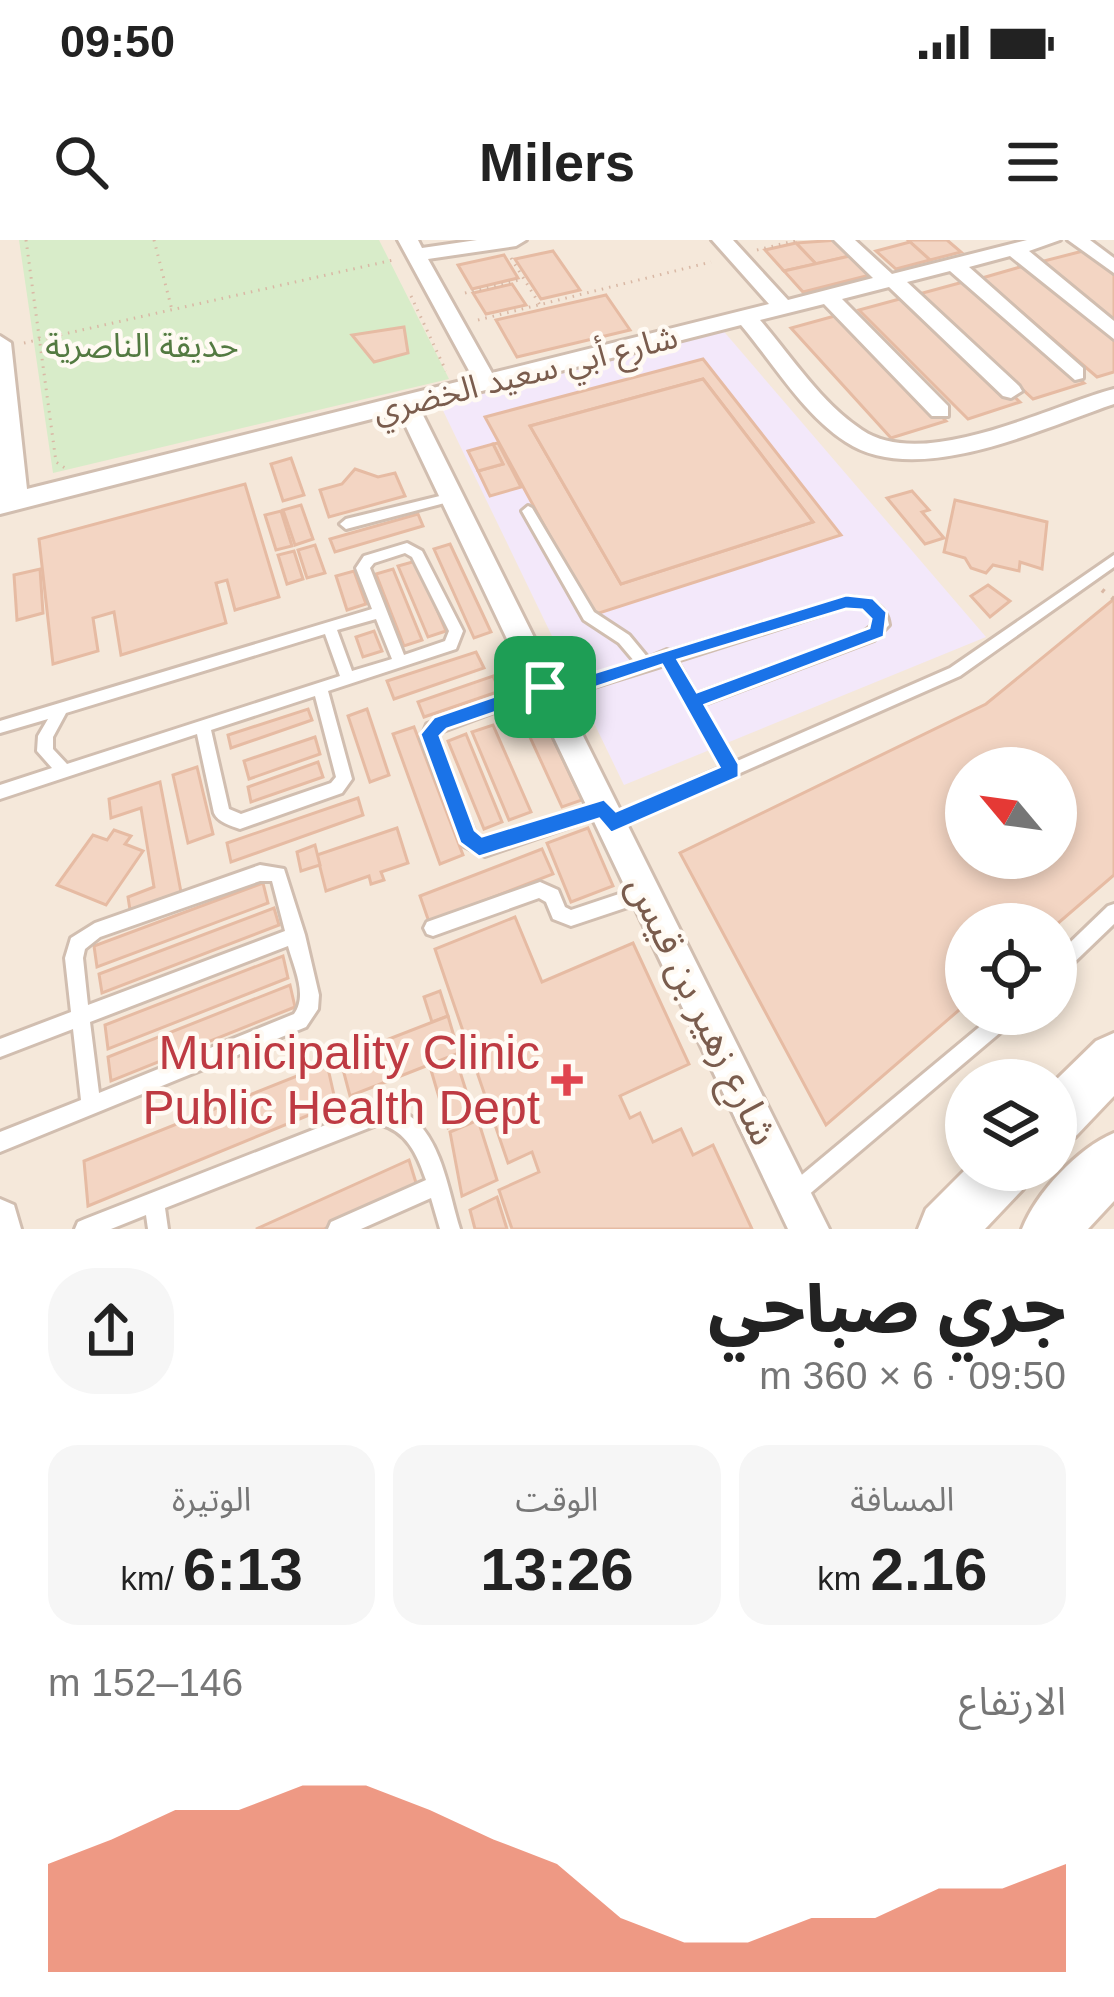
<!DOCTYPE html>
<html lang="ar">
<meta charset="utf-8">
<style>
body{margin:0;font-family:Helvetica,"Noto Sans Arabic",sans-serif;background:#f6f6f6;color:#222;direction:rtl;height:100vh;display:flex;flex-direction:column;font-size:45px;white-space:nowrap}
*{box-sizing:border-box;margin:0}
p{font-size:39px;color:#767676}
.icon{flex:none;width:66px;height:66px;fill:none;stroke:currentColor;stroke-width:2;stroke-linecap:round;stroke-linejoin:round}
.map{position:relative;height:989px;overflow:hidden;direction:ltr}
.drawer{display:flex;flex-direction:column;background:#fff;flex:1}
.drawer>*{flex:none}
.needle{width:78px;rotate:299deg}
.fabs{position:absolute;left:945px;top:507px;display:grid;gap:24px}
.fabs a{display:grid;place-items:center;width:132px;height:132px;border-radius:50%;background:#fff;box-shadow:0 6px 18px #0003;font-size:60px}
.pin{position:absolute;display:grid;place-items:center;width:102px;height:102px;color:#fff;margin:-51px;border-radius:24px;box-shadow:0 6px 18px #0006}
.round{display:grid;place-items:center;flex:none;width:126px;height:126px;border-radius:48px;background:#f6f6f6}
.head{display:flex;align-items:center;justify-content:space-between;height:204px;padding:0 48px}
h1{font-size:66px;font-weight:800;line-height:90px}
.figures{display:grid;grid-template-columns:repeat(3,1fr);gap:18px;height:204px;padding:12px 48px}
.figures div{display:grid;align-content:center;border-radius:30px;background:#f6f6f6;text-align:center}
.figures b{font-size:60px;font-weight:800}
.figures small{font-size:33px;font-weight:400}
.figures p{font-size:33px}
.chart{height:336px;padding:24px 48px}
.chart p{display:flex;justify-content:space-between}
.chart svg{width:100%;height:216px;margin-top:12px;fill:#e76f51;opacity:.7}
.status{display:flex;justify-content:space-between;align-items:center;height:84px;padding:0 60px;background:#fff;direction:ltr}
.status svg{height:33px;fill:currentColor}
header{display:flex;justify-content:space-between;align-items:center;height:156px;padding:0 48px;background:#fff;font-size:54px;font-weight:800}
.map>svg:first-child{display:block}
</style>
<div class="status"><b>09:50</b><svg viewBox="0 0 49 12"><path d="M0 12V9h3v3zM5 12V6h3v6zM10 12V3h3v9zM15 12V0h3v12zM26 1h20v11H26zM47 4h2v5h-2z"/></svg></div>
<header><svg class="icon" aria-label="menu" viewBox="0 0 24 24"><path d="M4 6h16M4 12h16M4 18h16"/></svg>Milers<svg class="icon" aria-label="search" viewBox="0 0 24 24"><circle cx="10" cy="10" r="6"/><path d="M15 15l6 6"/></svg></header>
<div class="map">
<svg width="1114" height="989" viewBox="0 0 1114 989">
<rect width="100%" height="100%" fill="#fdf6ec"/>
<path fill="#f5e8da" fill-rule="evenodd" d="M0 0H1114V989H0ZM966 528H1056V618H966ZM966 684H1056V774H966ZM966 840H1056V930H966Z"/>
<polygon fill="#f3e8fa" points="720,87 986,397 624,545 436,156"/>
<polygon fill="#d8ecc9" points="19,0 379,0 449,139 53,233"/>
<g fill="#f3d5c3" stroke="#e6bba3" stroke-width="3" fill-rule="evenodd">
<polygon points="839,0 854,15 816,24 796,3"/>
<polygon points="908,0 947,0 961,12 930,20"/>
<polygon points="910,2 930,20 896,29 876,11"/>
<polygon points="796,3 816,24 784,31 765,10"/>
<polygon points="1087,10 1114,32 1114,84 1040,22"/>
<polygon points="553,11 580,50 541,59 515,19"/>
<polygon points="504,15 518,38 472,49 458,25"/>
<polygon points="854,15 874,34 803,52 784,31"/>
<polygon points="1027,25 1114,97 1114,132 1097,137 982,38"/>
<polygon points="967,41 1084,143 1033,159 919,54"/>
<polygon points="512,44 526,65 486,74 473,53"/>
<polygon points="606,55 630,90 517,117 496,80"/>
<polygon points="907,57 1020,162 968,179 859,70"/>
<polygon points="842,74 946,181 891,198 791,88"/>
<polygon points="404,87 408,113 374,122 352,95"/>
<path d="M703 119 841 295 593 375 485 177ZM703 139 813 282 621 344 530 186Z"/>
<polygon points="703,139 813,282 621,344 530,186"/>
<polygon points="498,203 521,247 490,256 478,231 503,224 493,204"/>
<polygon points="493,204 503,224 478,231 468,211"/>
<polygon points="291,218 304,255 283,261 271,224"/>
<polygon points="355,229 378,237 395,233 405,256 329,277 320,250 342,244"/>
<polygon points="245,244 279,357 235,370 227,340 216,343 226,383 121,415 114,372 93,378 98,411 53,424 39,299"/>
<polygon points="912,251 929,270 922,272 944,298 925,304 887,258"/>
<polygon points="955,260 1047,282 1042,329 1020,322 1019,331 993,325 986,333 971,328 965,318 944,312"/>
<polygon points="301,265 313,299 295,305 283,270"/>
<polygon points="281,271 292,306 276,310 265,275"/>
<polygon points="418,274 423,286 335,312 330,299"/>
<polygon points="450,304 491,392 474,398 434,309"/>
<polygon points="315,305 325,333 307,338 298,310"/>
<polygon points="294,311 303,339 287,344 278,315"/>
<polygon points="416,321 446,391 428,397 398,326"/>
<polygon points="40,329 43,373 17,380 14,335"/>
<polygon points="393,329 422,400 404,406 376,334"/>
<polygon points="354,331 366,364 347,370 336,336"/>
<polygon points="988,345 1010,361 990,377 971,356"/>
<path d="M1114 359V635L1056 685 966 684V764L826 885 680 613 986 464ZM966 528H1056V618H966Z"/>
<polygon points="374,391 382,411 363,417 356,397"/>
<polygon points="476,412 484,428 394,459 387,441"/>
<polygon points="493,436 500,451 424,477 418,462"/>
<polygon points="537,465 582,560 562,567 518,471"/>
<polygon points="308,469 312,480 231,508 228,495"/>
<polygon points="367,469 389,535 370,542 348,476"/>
<polygon points="493,485 531,572 509,580 472,492"/>
<polygon points="414,487 463,615 440,624 393,494"/>
<polygon points="466,494 502,582 484,589 448,501"/>
<polygon points="315,497 320,514 249,539 244,521"/>
<polygon points="318,522 323,537 251,562 248,547"/>
<polygon points="197,527 213,594 188,603 173,535"/>
<polygon points="160,542 181,652 130,670 128,657 154,647 141,568 111,578 109,559"/>
<polygon points="358,558 363,575 231,622 227,603"/>
<polygon points="397,588 408,623 381,632 384,640 371,644 369,636 326,651 317,615"/>
<polygon points="588,588 613,646 571,662 547,603"/>
<polygon points="114,590 131,596 125,604 143,611 106,665 57,645 93,595 107,600"/>
<polygon points="315,605 320,625 301,631 297,612"/>
<polygon points="542,609 553,634 429,682 420,656"/>
<polygon points="263,643 268,663 97,727 94,706"/>
<polygon points="274,668 279,685 102,753 99,734"/>
<polygon points="515,677 542,742 633,703 689,824 620,856 630,878 640,873 653,902 681,889 693,915 713,905 752,989 512,989 499,950 539,932 532,912 508,923 435,709"/>
<polygon points="283,716 288,738 108,809 105,785"/>
<polygon points="290,745 295,767 111,841 108,817"/>
<polygon points="440,751 448,776 432,782 424,757"/>
<polygon points="448,776 459,813 350,856 340,818"/>
<polygon points="456,819 474,876 448,888 431,830"/>
<polygon points="327,824 336,864 88,966 84,921"/>
<polygon points="478,880 497,940 462,956 450,892"/>
<polygon points="409,920 417,946 324,989 256,989"/>
<polygon points="497,957 507,989 475,989 470,970"/>
</g>
<g fill="none" stroke-linecap="round" stroke-linejoin="round">
<defs>
<g id="lane">
<polygon points="452,253 456,254 456,260 346,289 340,284 346,279"/>
<path d="M528 266 532 268 594 372 629 395 648 418 667 410 670 411 846 357C866 358 886 362 889 385L874 400 702 465 735 522 950 428 1114 315V327L960 436 611 590 605 588 603 583 605 578 722 527 665 425 549 461 544 459 542 454 438 493 437 499 476 596 486 600 604 561 610 563 612 568 610 573 485 616 464 606 462 601 421 499 427 484 545 441 550 443 552 448 635 422 619 403 584 380 522 271ZM846 367 863 368 874 379 875 383 864 392 696 454 677 421Z"/>
<path d="M407 303 422 311 463 391 456 409 328 451 352 539 342 553 240 589C231 586 218 582 214 573L197 494 0 559V545L52 528 37 511 38 496 48 479 0 493V481L372 369 356 328 364 316ZM405 313 412 317 449 391 445 401 404 415 370 328 374 323ZM376 379 392 419 352 431 337 390ZM325 394 340 436 67 524 53 509V497L66 473ZM315 456 336 537 331 543 241 574 229 569 211 490Z"/>
<path d="M260 625 284 629 305 695 319 755 318 769 306 787 0 912V892L81 860 73 789 0 817V799L71 772 65 718 71 698 95 683ZM260 641H272L285 691 88 765 83 718 85 709 100 697ZM288 706C294 728 308 755 294 774L99 853 90 782Z"/>
<polygon points="540,642 558,650 565,667 571,670 646,645 652,647 654,653 652,659 571,686 553,679 546,662 539,658 433,696 427,694 424,688 427,682"/>
<polygon points="1114,664 1114,684 1062,734 1056,737 1056,716 1108,666"/>
<polygon points="995,774 1018,774 1015,780 800,962 793,965 786,962 783,955 786,948"/>
<path d="M379 864C392 868 405 871 415 880 443 906 449 954 460 989H440L431 958 361 989H328L331 982 426 940C417 914 407 891 379 884L165 968 168 989H148L146 975 111 989H75L78 982 85 979Z"/>
</g>
<g id="street">
<path d="M398 0H418L422 8 477 0H526L516 6 428 19 492 133 769 64 712 0H733L788 60 873 38 834 0H855L892 34 1027 0H1060L1029 11 1114 81V99L1010 16 969 27 1083 128V138L1075 140 950 31 907 42 1019 146 1022 151 1011 158 1003 156 889 47 842 59 948 166V176H932L824 64 760 80C792 117 820 162 862 190 924 232 1049 166 1114 149V164C1042 188 917 249 846 202 803 174 774 124 741 85L419 167 829 989H788L399 172 0 274V96L11 103 27 249 473 138Z"/>
<polygon points="1068,0 1090,0 1114,18 1114,33"/>
<polygon points="0,959 14,965 21,989 0,989"/>
</g>
<g id="secondary">
<polygon points="1114,793 1114,856 1075,897 1056,905 1056,840 1096,801"/>
<path d="M1114 893V961L1088 989H1022C1036 953 1078 908 1114 893Z"/>
<polygon points="966,929 1032,930 1023,949 985,989 918,989 926,969"/>
</g>
</defs>
<use href="#lane" stroke="#d1beb0" stroke-width="6"/>
<use href="#street" stroke="#d1beb0" stroke-width="6"/>
<use href="#secondary" stroke="#d6c0b0" stroke-width="6"/>
<g stroke="#d9b8a5" stroke-width="3" stroke-dasharray="1.5 6" stroke-linecap="butt">
<polyline points="26,0 56,222 65,228"/>
<polyline points="154,0 172,70"/>
<polyline points="757,10 798,0"/>
<polyline points="511,18 540,65"/>
<polyline points="465,53 523,39"/>
<polyline points="411,56 446,131"/>
<polyline points="478,80 711,22"/>
<polyline points="24,103 393,20"/>
</g>
<polyline stroke="#d9b8a5" stroke-width="4.5" stroke-dasharray="3 9" stroke-linecap="butt" points="1102,350 1114,359"/>
<use href="#lane" fill="#fff" fill-rule="evenodd"/>
<use href="#street" fill="#fff" fill-rule="evenodd"/>
<use href="#secondary" fill="#fff" fill-rule="evenodd"/>
</g>
<path fill="#1a73e8" stroke="#fff" stroke-width="3" fill-rule="evenodd" d="M846 355 873 358 887 372 884 397 705 465 739 524V537L611 593 599 579 479 617 460 603 420 494 434 477 545 439 554 445ZM846 369 862 370 871 379 869 388 697 452 678 420ZM662 425 719 527 616 571 604 559 482 596 475 590 440 496 447 489 540 457 549 463Z"/>
<path fill="#e0444e" stroke="#fffaf3" stroke-width="4.5" d="M561 822h12v12h12v12h-12v12h-12v-12h-12v-12h12z"/>
<g text-anchor="middle" stroke-width="9" stroke-linejoin="round" paint-order="stroke">
<g font-size="33" fill="#537a41" stroke="#fffaf3">
<text x="142" y="117">حديقة الناصرية</text>
</g>
<g font-size="33" fill="#7a5c4d" stroke="#fffaf3">
<text transform="translate(525 133) rotate(-14)" y="12">شارع أبي سعيد الخضري</text>
</g>
<g font-size="39" fill="#7a5c4d" stroke="#fffaf3">
<text transform="translate(703 770) rotate(64)" y="14">شارع زهير بن قيس</text>
</g>
<g font-size="48" fill="#be3a42" stroke="#fffaf3" text-anchor="end">
<text x="540" y="829">Municipality Clinic<tspan x="540" dy="55">Public Health Dept</tspan></text>
</g>
</g>
</svg>
<div class="fabs">
<a><svg class="needle" viewBox="-14 -14 28 28"><path d="M0-13l5 13h-10z" fill="#e53935"/><path d="M0 13l5-13h-10z" fill="#767676"/></svg></a>
<a><svg class="icon" aria-label="locate" viewBox="0 0 24 24"><circle cx="12" cy="12" r="6"/><path d="M12 2v4M12 18v4M2 12h4M18 12h4"/></svg></a>
<a><svg class="icon" aria-label="layers" viewBox="0 0 24 24"><path d="M12 4l9 5-9 5-9-5zM3 14l9 5 9-5"/></svg></a>
</div>
<div class="pin" style="left:545px;top:447px;background:#1e9e55"><svg class="icon" aria-label="arrive" viewBox="0 0 24 24"><path d="M6 21V4h12l-3 4 3 4H6"/></svg></div>
</div>
<section class="drawer">
<div class="head"><div><h1>جري صباحي</h1><p>09:50 · 6 × 360 m</p></div><a class="round"><svg class="icon" aria-label="share" viewBox="0 0 24 24"><path d="M12 15V3M7 8l5-5 5 5M5 13v7h14v-7"/></svg></a></div>
<div class="figures">
<div><p>المسافة</p><b>2.16<small> km</small></b></div>
<div><p>الوقت</p><b>13:26</b></div>
<div><p>الوتيرة</p><b>6:13<small> /km</small></b></div>
</div>
<div class="chart"><p><span>الارتفاع</span>146–152 m</p>
<svg viewBox="0 0 160 44" preserveAspectRatio="none"><path d="M0 44V22L10 17L20 11L30 11L40 6L50 6L60 11L70 17L80 22L90 33L100 38L110 38L120 33L130 33L140 27L150 27L160 22V44z"/></svg>
</div>
</section>
